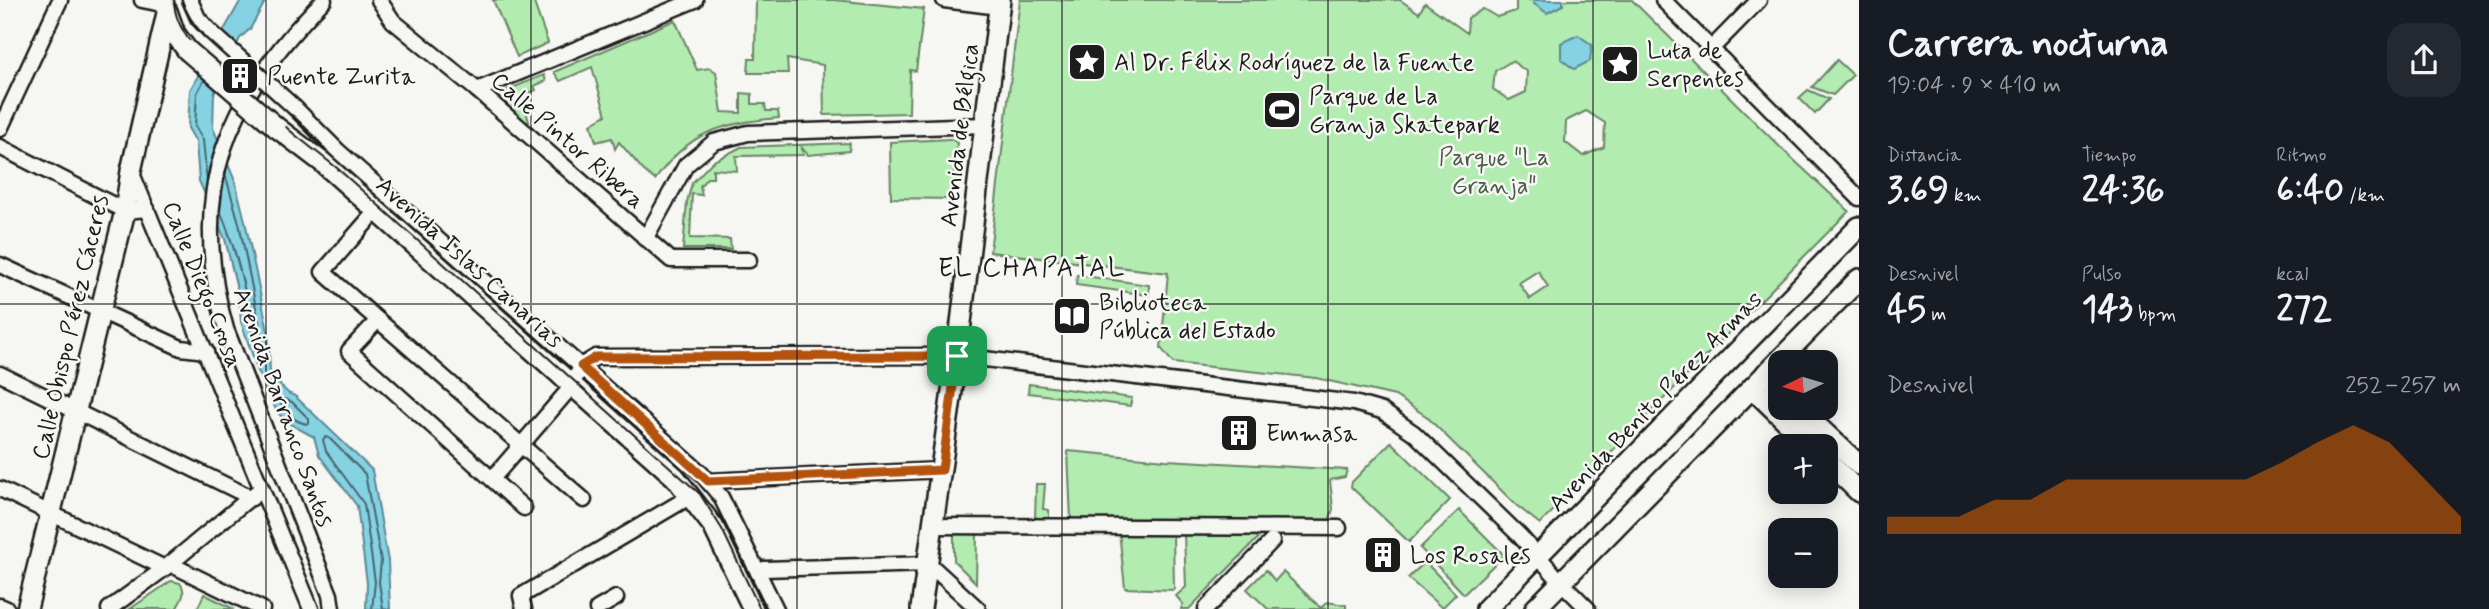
<!DOCTYPE html>
<html lang="es">
<meta charset="utf-8">
<style>
body{margin:0;font-family:Mynerve,sans-serif;background:#242831;color:#f1f3f6;height:100vh;display:flex;flex-direction:column;font-size:26px;white-space:nowrap}
*{box-sizing:border-box;margin:0}
p{font-size:23px;color:#9ea1a6}
.icon{flex:none;width:38px;height:38px;fill:none;stroke:currentColor;stroke-width:2;stroke-linecap:round;stroke-linejoin:round}
.map{position:relative;flex:1;overflow:hidden}
.details{display:flex;flex-direction:column;background:#171b24;width:630px}
.details>*{flex:none}
.needle{width:46px;rotate:265deg}
.buttons{position:absolute;left:1768px;top:350px;display:grid;gap:14px}
.buttons a{display:grid;place-items:center;width:70px;height:70px;border-radius:14px;background:#171b24;box-shadow:0 4px 18px #0003;font-size:35px}
.pin{position:absolute;display:grid;place-items:center;width:60px;height:60px;color:#fff;margin:-30px;border-radius:14px;box-shadow:0 4px 10px #0006}
.round{display:grid;place-items:center;flex:none;width:74px;height:74px;border-radius:21px;background:#242831}
.headline{display:flex;align-items:center;justify-content:space-between;height:119px;padding:0 28px}
h1{font-size:38px;font-weight:700;line-height:52px}
.metrics{display:grid;grid-template-columns:repeat(3,1fr);gap:10px;height:119px;padding:7px 28px}
.metrics div{display:grid;align-content:center}
.metrics b{font-size:35px;font-weight:700}
.metrics small{font-size:19px;font-weight:400}
.metrics p{font-size:19px}
.chart{height:196px;padding:14px 28px}
.chart p{display:flex;justify-content:space-between}
.chart svg{width:100%;height:126px;margin-top:7px;fill:#b45309;opacity:.7}
main{display:flex;flex:1;min-height:0}
.map>svg:first-child{display:block}
</style>
<main>
<div class="map">
<svg width="1859" height="609" viewBox="0 0 1859 609">
<rect width="100%" height="100%" fill="#f6f6f2"/>
<filter id="ink" filterUnits="userSpaceOnUse"><feTurbulence type="fractalNoise" baseFrequency=".0143" numOctaves="2"/><feDisplacementMap in="SourceGraphic" scale="14" xChannelSelector="R" yChannelSelector="G"/><feConvolveMatrix kernelMatrix="1 2 1 2 8 2 1 2 1" color-interpolation-filters="sRGB"/></filter>
<g filter="url(#ink)">
<g fill="#b3ecb0" stroke="#688466" stroke-width="2" fill-rule="evenodd">
<polygon points="493,0 533,0 548,43 517,57"/>
<polygon points="756,0 834,0 924,9 916,71 910,70 909,113 824,115 823,65 787,59 788,73 748,73 749,59 755,59"/>
<path d="M1020 0H1400L1419 13 1425 3 1467 33 1468 18 1483 9 1497 17 1516 11V0H1534V3L1563 5V0H1632L1783 150 1849 211 1540 524 1516 505 1426 416 1395 396 1316 378 1173 363 1161 348 1168 273 990 252ZM1621 47 1635 57 1633 73 1619 80 1605 70 1606 55ZM1512 61 1527 72 1526 92 1509 100 1493 89 1495 71ZM1586 111 1605 123 1604 147 1583 156 1565 142 1566 121ZM1538 271 1548 287 1530 299 1519 283Z"/>
<path d="M675 20 697 70 710 68 716 72 722 112 741 113V93L752 94V104H765L766 111H778L779 118C722 123 689 131 655 180L643 170 619 142 615 149 612 138 596 142 591 124 606 115 592 67 560 81 554 72Z"/>
<polygon points="1837,60 1853,75 1833,95 1812,87"/>
<polygon points="544,75 546,81 534,86 536,90 522,96 529,122 524,124 504,102 507,90"/>
<polygon points="1808,90 1829,99 1815,114 1799,98"/>
<polygon points="951,139 957,143 951,199 891,198 890,142"/>
<polygon points="850,143 849,151 808,155 802,148 803,155 736,156 737,171 713,169 713,178 707,178 700,186 702,195 692,194 690,238 730,239 731,249 683,249 687,202 692,183 712,162 741,147"/>
<polygon points="1077,275 1149,285 1149,295 1076,285"/>
<polygon points="1029,384 1132,398 1130,406 1028,393"/>
<polygon points="1391,442 1450,500 1409,542 1351,487 1352,482"/>
<polygon points="1068,451 1166,460 1347,470 1345,477 1330,480 1333,509 1329,522 1229,519 1071,521"/>
<polygon points="1036,484 1045,484 1043,509 1049,510 1049,521 1035,521"/>
<polygon points="1459,510 1504,555 1464,594 1420,548"/>
<polygon points="1266,530 1189,609 1181,609 1183,604 1176,596 1186,587 1184,533"/>
<polygon points="1119,531 1173,532 1174,590 1125,588"/>
<polygon points="954,534 977,534 976,583 954,561"/>
<polygon points="1425,562 1456,594 1442,608 1408,578"/>
<polygon points="1266,570 1275,581 1283,572 1321,608 1327,602 1346,605 1346,609 1268,609 1247,589"/>
<path d="M171 581 180 583C187 593 182 599 176 609H130Z"/>
<polygon points="204,594 234,609 197,609"/>
</g>
<g fill="#85d2e3" stroke="#5b8993" stroke-width="2">
<polygon points="241,0 266,0 250,29 240,38 214,94 213,128 235,181 245,221 268,331 270,371 273,378 288,393 295,396 372,470 388,561 390,609 366,609 367,583 357,506 319,455 314,437 288,423 277,412 258,371 241,322 239,297 225,239 199,181 196,142 188,128 190,90"/>
<polygon points="1534,0 1563,0 1563,5 1547,13 1533,3"/>
<polygon points="1578,35 1592,45 1590,61 1574,69 1561,59 1561,43"/>
<circle cx="1620" cy="64" r="15"/>
</g>
<polygon fill="#f6f6f2" points="219,35 237,51 222,85 200,66"/>
<g fill="none" stroke-linecap="round" stroke-linejoin="round">
<g stroke="#46656c" stroke-width="2">
<polyline points="204,80 197,93 195,126 203,140 207,182"/>
<path d="M221 213C232 239 239 265 245 292 248 309 249 324 255 341L259 343 262 340 261 332 239 223 226 177"/>
<path d="M284 399 292 402 309 419V424C298 424 284 413 280 402Z"/>
<polyline points="372,609 375,582 364,504 326,451 323,440 325,437 329,438 365,474 381,561 379,582 383,609"/>
</g>
<defs>
<g id="street">
<polyline points="142,0 157,3 166,2"/>
<polyline points="190,0 198,18 210,31"/>
<path d="M324 0C226 99 186 191 226 329L330 595 332 609"/>
<polyline points="379,0 393,21 477,90 671,260 749,260"/>
<polyline points="944,0 999,7"/>
<polyline points="1663,0 1859,198"/>
<polyline points="1712,48 1759,0"/>
<polyline points="477,90 695,0"/>
<polyline points="295,108 337,150 700,472 721,497 776,609"/>
<polyline points="0,129 60,0"/>
<polyline points="0,147 125,211 147,209"/>
<polyline points="131,171 311,609"/>
<polyline points="376,211 323,272 584,500"/>
<polyline points="645,239 686,165 714,142 748,133 985,125"/>
<polyline points="0,265 181,348 206,351"/>
<polyline points="378,320 349,351 524,508"/>
<polyline points="0,374 252,498"/>
<polyline points="492,479 572,386 581,366 596,357 957,356 976,358 1354,403 1382,411 1414,433 1520,536 1561,582 1588,609"/>
<polyline points="708,481 942,470"/>
<polyline points="0,489 165,568"/>
<polyline points="934,526 1339,528"/>
<polyline points="170,564 262,609"/>
<polyline points="758,572 764,569 929,564 978,609"/>
<polyline points="0,606 7,609"/>
<polyline points="109,609 165,568 257,492"/>
<polyline points="524,609 521,596 691,496"/>
<polyline points="597,609 616,598"/>
<polyline points="1206,609 1272,541"/>
</g>
<g id="secondary">
<polyline points="167,11 175,34 187,50"/>
<polyline points="276,127 322,162 675,477 713,526 753,609"/>
<polyline points="1766,373 1780,391"/>
<polyline points="1752,388 1812,446"/>
<polyline points="1798,408 1859,465"/>
<polyline points="1825,459 1859,492"/>
<polyline points="27,609 125,211 131,171 167,13"/>
<polyline points="921,609 957,356 1000,0"/>
<polyline points="1486,609 1859,227"/>
<polyline points="1535,609 1859,279"/>
</g>
</defs>
<use href="#street" stroke="#1c1c1c" stroke-width="19"/>
<use href="#secondary" stroke="#1c1c1c" stroke-width="24"/>
<use href="#street" stroke="#f6f6f2" stroke-width="14"/>
<use href="#secondary" stroke="#f6f6f2" stroke-width="19"/>
<g stroke="#1c1c1c" stroke-width="2">
<path d="M174 0C174 17 182 31 192 44L294 134 337 168 700 494 722 529 760 609"/>
<path d="M182 0C192 32 222 52 246 73 272 97 299 119 322 145"/>
</g>
<defs>
<polyline id="street-bridge" points="210,31 295,108"/>
<polyline id="secondary-bridge" points="187,50 276,127"/>
</defs>
<use href="#street-bridge" stroke="#1c1c1c" stroke-width="19" stroke-linecap="butt"/>
<use href="#secondary-bridge" stroke="#1c1c1c" stroke-width="24" stroke-linecap="butt"/>
<use href="#street-bridge" stroke="#f6f6f2" stroke-width="14"/>
<use href="#secondary-bridge" stroke="#f6f6f2" stroke-width="19"/>
</g>
</g>
<g fill="none" stroke-linecap="round" stroke-linejoin="round" filter="url(#ink)">
<defs>
<polygon id="route" points="957,356 942,470 708,481 581,366 596,357"/>
</defs>
<use href="#route" stroke="#fff" stroke-width="14"/>
<use href="#route" stroke="#b45309" stroke-width="9"/>
</g>
<path fill="none" stroke="#1c1c1c" stroke-width="2" stroke-opacity="0.55" d="M266 0V609M531 0V609M797 0V609M1062 0V609M1328 0V609M1593 0V609M0 304H1859"/>
<defs>
<symbol id="sight-square" viewBox="-11 -11 22 22"><rect x="-9" y="-9" width="18" height="18" rx="4" fill="#1c1c1c" stroke="#f6f6f2"/><path d="M0-6L1.8-2.2L6-1.7L2.9 1.2L3.7 5.4L0 3.3L-3.7 5.4L-2.9 1.2L-6-1.7L-1.8-2.2Z" fill="#fff"/></symbol>
<symbol id="building-square" viewBox="-11 -11 22 22"><rect x="-9" y="-9" width="18" height="18" rx="4" fill="#1c1c1c" stroke="#f6f6f2"/><path d="M-4-6H4V6H1V3H-1V6H-4ZM-2.5-4.3h1.7v1.8h-1.7ZM.8-4.3h1.7v1.8H.8ZM-2.5-1h1.7V.8h-1.7ZM.8-1h1.7V.8H.8Z" fill="#fff"/></symbol>
<symbol id="stadium-square" viewBox="-11 -11 22 22"><rect x="-9" y="-9" width="18" height="18" rx="4" fill="#1c1c1c" stroke="#f6f6f2"/><path d="M0-5a6.5 5 0 1 0 0 10a6.5 5 0 1 0 0-10ZM-3.5-1.8h7v3.6h-7Z" fill="#fff"/></symbol>
<symbol id="library-square" viewBox="-11 -11 22 22"><rect x="-9" y="-9" width="18" height="18" rx="4" fill="#1c1c1c" stroke="#f6f6f2"/><path d="M-6-4Q-3-5.5-.7-3.5V5Q-3 3-6 4ZM6-4Q3-5.5 .7-3.5V5Q3 3 6 4Z" fill="#fff"/></symbol>
</defs>
<g fill-rule="evenodd">
<use href="#sight-square" x="1065" y="40" width="44" height="44"/>
<use href="#sight-square" x="1598" y="42" width="44" height="44"/>
<use href="#building-square" x="218" y="54" width="44" height="44"/>
<use href="#stadium-square" x="1260" y="88" width="44" height="44"/>
<use href="#library-square" x="1050" y="294" width="44" height="44"/>
<use href="#building-square" x="1217" y="411" width="44" height="44"/>
<use href="#building-square" x="1361" y="533" width="44" height="44"/>
</g>
<g text-anchor="middle" stroke-width="5" stroke-linejoin="round" paint-order="stroke">
<g font-size="24" fill="#1c1c1c" stroke="#f6f6f2" text-anchor="start">
<text x="1647" y="58">Luta de<tspan x="1647" dy="28">Serpentes</tspan></text>
<text x="1114" y="70">Al Dr. Félix Rodríguez de la Fuente</text>
<text x="267" y="84">Puente Zurita</text>
<text x="1309" y="104">Parque de La<tspan x="1309" dy="28">Granja Skatepark</tspan></text>
<text x="1099" y="310">Biblioteca<tspan x="1099" dy="28">Pública del Estado</tspan></text>
<text x="1266" y="441">Emmasa</text>
<text x="1410" y="563">Los Rosales</text>
</g>
<g font-size="24" fill="#1c1c1c" stroke="#f6f6f2">
<text transform="translate(959 135) rotate(-83)" y="8">Avenida de Bélgica</text>
<text transform="translate(568 140) rotate(41)" y="8">Calle Pintor Ribera</text>
<text transform="translate(470 262) rotate(42)" y="8">Avenida Islas Canarias</text>
<text transform="translate(203 284) rotate(68)" y="8">Calle Diego Crosa</text>
<text transform="translate(70 327) rotate(-77)" y="8">Calle Obispo Pérez Cáceres</text>
<text transform="translate(1655 401) rotate(-46)" y="8">Avenida Benito Pérez Armas</text>
<text transform="translate(284 407) rotate(70)" y="8">Avenida Barranco Santos</text>
</g>
<g font-size="24" fill="#495a48" stroke="#f6f6f2">
<text x="1494" y="165">Parque "La<tspan x="1494" dy="28">Granja"</tspan></text>
</g>
<g font-size="26" letter-spacing="2" fill="#1c1c1c" stroke="#f6f6f2">
<text x="1032" y="276">EL CHAPATAL</text>
</g>
</g>
</svg>
<div class="buttons">
<a><svg class="needle" viewBox="-14 -14 28 28"><path d="M0-13l5 13h-10z" fill="#e53935"/><path d="M0 13l5-13h-10z" fill="#9ea1a6"/></svg></a>
<a>+</a>
<a>−</a>
</div>
<div class="pin" style="left:957px;top:356px;background:#1e9e55"><svg class="icon" aria-label="arrive" viewBox="0 0 24 24"><path d="M6 21V4h12l-3 4 3 4H6"/></svg></div>
</div>
<section class="details">
<div class="headline"><div><h1>Carrera nocturna</h1><p>19:04 · 9 × 410 m</p></div><a class="round"><svg class="icon" aria-label="share" viewBox="0 0 24 24"><path d="M12 15V3M7 8l5-5 5 5M5 13v7h14v-7"/></svg></a></div>
<div class="metrics">
<div><p>Distancia</p><b>3.69<small> km</small></b></div>
<div><p>Tiempo</p><b>24:36</b></div>
<div><p>Ritmo</p><b>6:40<small> /km</small></b></div>
</div>
<div class="metrics">
<div><p>Desnivel</p><b>45<small> m</small></b></div>
<div><p>Pulso</p><b>143<small> bpm</small></b></div>
<div><p>kcal</p><b>272</b></div>
</div>
<div class="chart"><p><span>Desnivel</span>252–257 m</p>
<svg viewBox="0 0 160 44" preserveAspectRatio="none"><path d="M0 44V38L10 38L20 38L30 32L40 32L50 25L60 25L70 25L80 25L90 25L100 25L110 19L120 12L130 6L140 12L150 25L160 38V44z"/></svg>
</div>
</section>
</main>
